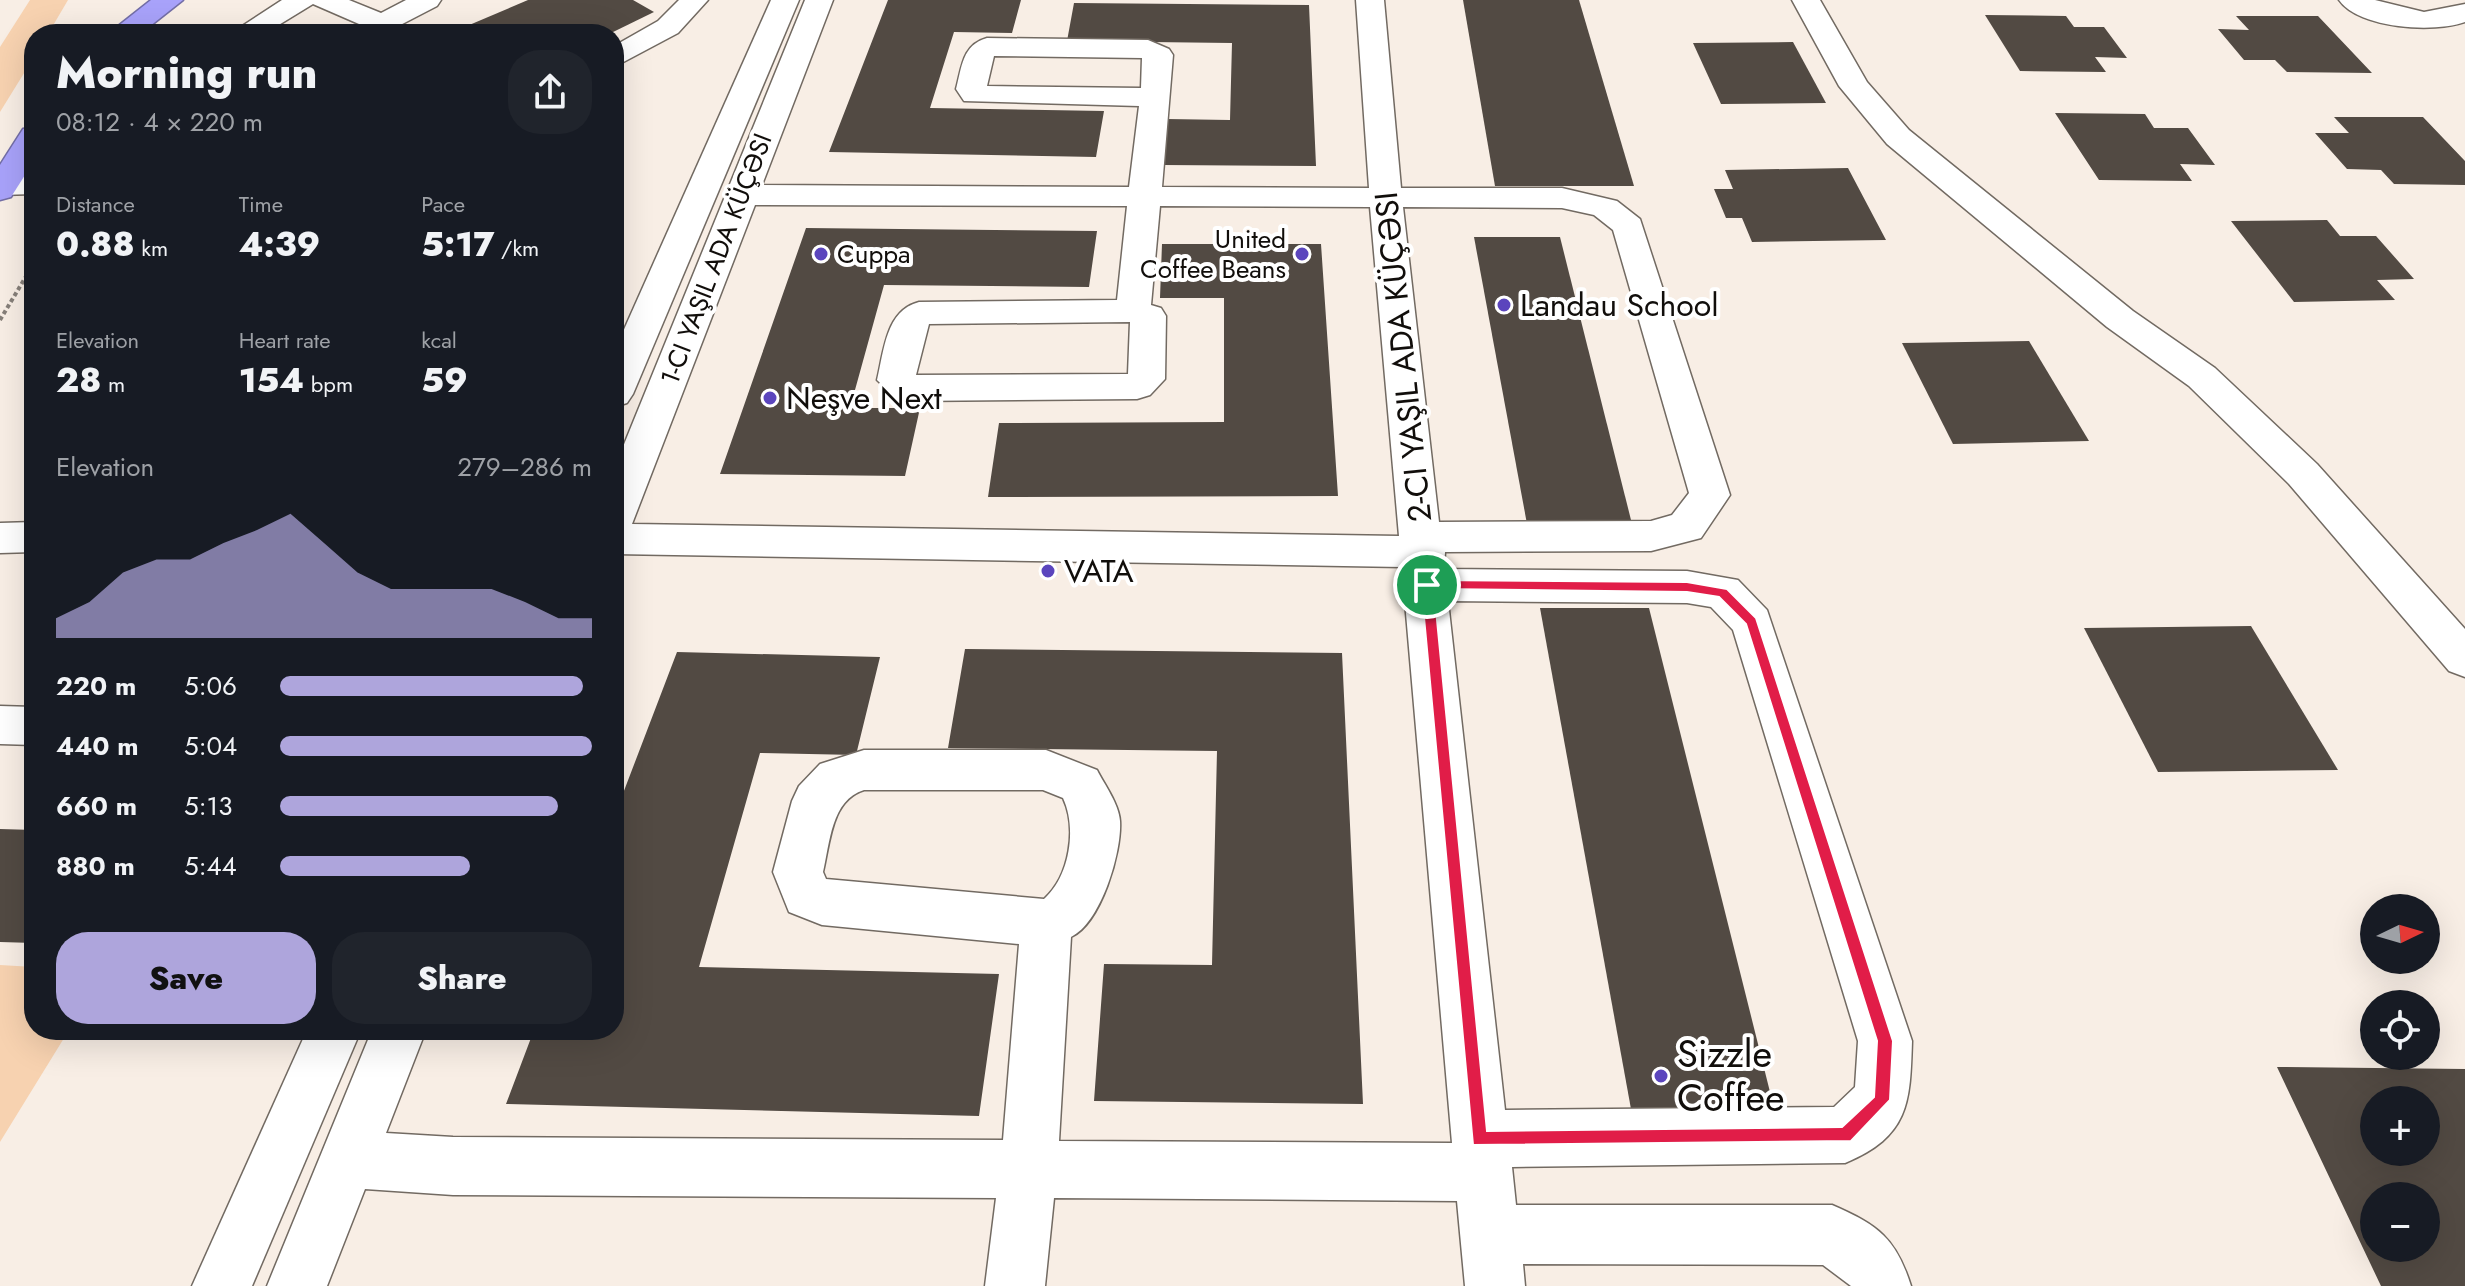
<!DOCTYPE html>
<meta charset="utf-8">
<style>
body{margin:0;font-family:Jost,sans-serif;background:#20242c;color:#f1f3f6;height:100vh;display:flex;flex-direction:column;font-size:30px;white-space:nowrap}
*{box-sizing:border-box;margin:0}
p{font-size:26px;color:#9ea1a6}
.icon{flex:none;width:44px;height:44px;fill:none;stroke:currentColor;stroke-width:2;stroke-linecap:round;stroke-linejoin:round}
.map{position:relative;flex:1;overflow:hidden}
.panel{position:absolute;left:24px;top:24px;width:600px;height:1016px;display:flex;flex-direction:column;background:#171b24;border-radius:32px;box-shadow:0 8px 32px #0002}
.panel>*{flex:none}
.needle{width:52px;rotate:85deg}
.buttons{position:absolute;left:2360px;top:894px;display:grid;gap:16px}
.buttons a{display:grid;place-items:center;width:80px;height:80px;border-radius:50%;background:#171b24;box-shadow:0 8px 32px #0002;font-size:40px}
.pin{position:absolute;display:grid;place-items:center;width:68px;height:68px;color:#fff;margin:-34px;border:4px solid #fff;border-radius:50%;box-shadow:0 2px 8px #0007}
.round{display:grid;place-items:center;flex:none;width:84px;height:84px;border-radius:32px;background:#20242c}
.overview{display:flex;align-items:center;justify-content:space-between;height:136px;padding:0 32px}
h1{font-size:44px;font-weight:800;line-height:60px}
.metrics{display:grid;grid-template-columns:repeat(3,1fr);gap:12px;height:136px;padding:8px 32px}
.metrics div{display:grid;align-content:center}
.metrics b{font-size:34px;font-weight:800}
.metrics small{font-size:22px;font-weight:400}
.metrics p{font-size:22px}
.chart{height:224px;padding:16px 32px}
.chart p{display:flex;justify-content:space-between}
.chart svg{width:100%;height:144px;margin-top:8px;fill:#aea5dc;opacity:.7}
.action{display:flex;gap:16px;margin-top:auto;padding:16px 32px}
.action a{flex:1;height:92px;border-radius:32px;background:#aea5dc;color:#111;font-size:32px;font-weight:800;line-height:92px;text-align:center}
.action a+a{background:#20242c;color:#f1f3f6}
ul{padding:0 32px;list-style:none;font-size:26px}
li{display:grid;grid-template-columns:128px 96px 1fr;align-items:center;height:60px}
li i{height:20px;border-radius:10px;background:#aea5dc}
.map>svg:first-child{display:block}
</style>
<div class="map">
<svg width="2465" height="1286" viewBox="0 0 2465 1286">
<rect width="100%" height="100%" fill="#f8eee5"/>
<g fill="#f7d2b0">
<polygon points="30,0 68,0 48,34 34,34 34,57 0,112 0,47"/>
<polygon points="0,965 34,967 34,1030 69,1030 0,1142"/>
</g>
<g fill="#524a43" fill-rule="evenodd">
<polygon points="528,0 633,0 654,12 609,34 448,34"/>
<polygon points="888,0 1021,0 1012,33 954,32 930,108 1104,111 1096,157 829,152"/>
<polygon points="1463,0 1579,0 1634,186 1495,186"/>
<polygon points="1074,3 1309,5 1316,166 1163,165 1167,119 1230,120 1232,43 1067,41"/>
<polygon points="1985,15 2066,16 2074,27 2104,27 2127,58 2095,57 2106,72 2020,71"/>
<polygon points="2236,16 2318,16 2372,73 2287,72 2275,60 2244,60 2218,29 2249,30"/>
<polygon points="1793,42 1826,103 1721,104 1693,43"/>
<polygon points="2055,113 2145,114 2154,128 2188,128 2215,165 2180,164 2192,181 2099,180"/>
<polygon points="2334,117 2423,117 2465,161 2465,185 2394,184 2381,170 2347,169 2315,133 2349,133"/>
<polygon points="1848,168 1886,240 1752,242 1742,218 1726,218 1714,189 1733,189 1725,170"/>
<polygon points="2327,220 2340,236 2376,236 2414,279 2377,280 2395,300 2294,302 2231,221"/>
<polygon points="806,228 1097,231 1089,287 884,285 850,408 920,408 905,476 720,474"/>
<polygon points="1474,237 1560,237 1632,524 1527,524"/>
<polygon points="1162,244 1321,244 1338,496 988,497 999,423 1224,422 1224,298 1160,298"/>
<polygon points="2029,341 2089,441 1953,444 1902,343"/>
<polygon points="1540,608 1649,608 1774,1108 1631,1109"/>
<polygon points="2251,626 2338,770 2158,772 2084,628"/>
<polygon points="965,649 1342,653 1363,1104 1094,1101 1104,964 1212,965 1217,751 948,748"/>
<polygon points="677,652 880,657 856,755 760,753 699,967 999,974 979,1116 506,1104 534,1030 614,1030 614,817"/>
<polygon points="0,829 34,830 34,943 0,942"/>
<path d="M2277 1067 2465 1069V1286H2381ZM2374 1100H2426V1152H2374ZM2374 1196H2426V1248H2374Z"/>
</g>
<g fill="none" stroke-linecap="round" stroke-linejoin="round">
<defs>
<g id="minor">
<polygon points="282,0 349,0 381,13 406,0 441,0 437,6 383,34 347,34 359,24 313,4 264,34 230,34"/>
<polygon points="679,0 708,0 678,33 614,67 614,46 658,21"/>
<polygon points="771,0 799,0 633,394 627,403 614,407 614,352"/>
<path d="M805 0H833L762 185 1129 187 1139 106 964 101 956 89C962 67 962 45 987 38L1148 40 1169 49 1173 55 1162 187 1369 188 1356 0H1384L1401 188H1562L1617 201 1640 219 1730 495 1701 538 1651 551 1445 552 1444 569 1687 571 1738 580 1767 610 1912 1041C1910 1102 1910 1136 1845 1163L1512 1167 1516 1205H1832C1878 1225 1896 1238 1911 1286H1851L1823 1265 1523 1264 1525 1286H1465L1457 1201 1054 1198 1045 1286H985L996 1198 453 1195 365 1189 327 1286H267L372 1030H426L386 1133 453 1137 1003 1140 1019 944 822 925 789 912 773 872 792 801 799 786 820 764 864 750H1046L1097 770C1104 784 1119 804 1120 821 1122 852 1101 923 1071 937L1059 1141 1452 1143 1402 567 614 554V469ZM994 56 1142 58 1141 88 987 86ZM755 205 1127 206 1117 300 919 302C886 310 884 351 877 380L895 397 908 401 1137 399 1150 395 1165 379 1166 316 1161 308 1151 305 1160 206 1370 207 1399 536 632 524ZM1403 207 1562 208 1594 215 1613 230 1689 493 1672 515 1651 521 1439 522ZM1130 322 1128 374 916 375 929 324ZM1448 601 1687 603 1711 607 1733 630 1858 1041 1855 1087 1834 1107 1505 1110ZM864 790H1043L1063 798C1077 828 1070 876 1044 899L826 879 823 872C830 843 831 800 864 790Z"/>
<polygon points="1792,0 1820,0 1867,82 1909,130 2133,311 2215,368 2317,464 2465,629 2465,677 2449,671 2289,484 2189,386 2107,327 1887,144 1839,86"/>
<path d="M2339 0H2375L2424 12 2465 4V22C2435 33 2359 29 2339 0Z"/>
<polygon points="34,174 34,194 0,195 0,177"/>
<polygon points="34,522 34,552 0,553 0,523"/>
<polygon points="0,706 34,707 34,745 0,744"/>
<polygon points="307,1030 361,1030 252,1286 192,1286"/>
</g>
<g id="highway">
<polygon points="151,0 183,0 140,34 108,34"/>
<polygon points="34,127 34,161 11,197 0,200 0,165 23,129"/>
</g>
</defs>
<use href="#minor" stroke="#726a62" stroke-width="3"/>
<use href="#highway" stroke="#736ea6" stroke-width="3"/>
<polyline stroke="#867f79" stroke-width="4" stroke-dasharray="4 3" stroke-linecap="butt" points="0,320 34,263"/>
<use href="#minor" fill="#fff" fill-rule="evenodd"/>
<use href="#highway" fill="#a8a2fa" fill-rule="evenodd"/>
</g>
<path fill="#e11d48" stroke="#fff" stroke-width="2" fill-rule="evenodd" d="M1427 580 1687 582 1727 589 1756 618 1893 1041 1890 1100 1851 1141 1473 1145 1421 585ZM1434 589 1687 592 1719 597 1746 624 1877 1041 1874 1097 1842 1127 1487 1131Z"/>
<g fill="#5b45bd" stroke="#fff" stroke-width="3">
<circle cx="821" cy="254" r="8"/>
<circle cx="1302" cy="254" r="8"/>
<circle cx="1504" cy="305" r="8"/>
<circle cx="770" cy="398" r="8"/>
<circle cx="1048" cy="571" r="8"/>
<circle cx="1661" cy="1076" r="8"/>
</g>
<g text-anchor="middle" stroke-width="8" stroke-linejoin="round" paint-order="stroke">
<g font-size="26" fill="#110e0b" stroke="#fff" text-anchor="end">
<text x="1286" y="248">United<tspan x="1286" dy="30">Coffee Beans</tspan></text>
<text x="837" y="263" text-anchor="start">Cuppa</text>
</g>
<g font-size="26" fill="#110e0b" stroke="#fff">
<text transform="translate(716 259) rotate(-69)" y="9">1-CI YAŞIL ADA KÜÇƏSI</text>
</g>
<g font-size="32" fill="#110e0b" stroke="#fff" text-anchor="start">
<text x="1520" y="316">Landau School</text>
<text x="786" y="409">Neşve Next</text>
<text x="1064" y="582">VATA</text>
</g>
<g font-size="32" fill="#110e0b" stroke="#fff">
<text transform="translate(1403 357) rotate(-96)" y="11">2-CI YAŞIL ADA KÜÇƏSI</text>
</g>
<g font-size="38" fill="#110e0b" stroke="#fff" text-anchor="start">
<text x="1677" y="1067">Sizzle<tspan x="1677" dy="44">Coffee</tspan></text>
</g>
</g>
</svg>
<div class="buttons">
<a><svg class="needle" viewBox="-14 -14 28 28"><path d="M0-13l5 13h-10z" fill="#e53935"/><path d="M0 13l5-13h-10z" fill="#9ea1a6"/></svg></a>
<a><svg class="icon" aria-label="locate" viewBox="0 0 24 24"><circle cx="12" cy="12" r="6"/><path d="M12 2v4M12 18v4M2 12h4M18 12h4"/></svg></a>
<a>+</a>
<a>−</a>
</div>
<div class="pin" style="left:1427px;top:585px;background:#1e9e55"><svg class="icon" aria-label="arrive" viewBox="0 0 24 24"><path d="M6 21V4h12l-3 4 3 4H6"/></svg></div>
<section class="panel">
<div class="overview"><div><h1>Morning run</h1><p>08:12 · 4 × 220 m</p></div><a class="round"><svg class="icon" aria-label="share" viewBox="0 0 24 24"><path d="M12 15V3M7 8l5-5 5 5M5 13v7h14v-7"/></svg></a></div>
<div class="metrics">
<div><p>Distance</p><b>0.88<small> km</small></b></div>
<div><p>Time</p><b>4:39</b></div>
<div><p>Pace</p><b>5:17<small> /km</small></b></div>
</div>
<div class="metrics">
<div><p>Elevation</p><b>28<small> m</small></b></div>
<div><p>Heart rate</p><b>154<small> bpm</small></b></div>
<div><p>kcal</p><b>59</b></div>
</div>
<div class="chart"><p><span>Elevation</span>279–286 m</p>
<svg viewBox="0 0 160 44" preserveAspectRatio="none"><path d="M0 44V38L10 33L20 24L30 20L40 20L50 15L60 11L70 6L80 15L90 24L100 29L110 29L120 29L130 29L140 33L150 38L160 38V44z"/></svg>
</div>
<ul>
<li><b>220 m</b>5:06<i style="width:97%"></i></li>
<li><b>440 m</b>5:04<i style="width:100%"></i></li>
<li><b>660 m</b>5:13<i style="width:89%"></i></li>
<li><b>880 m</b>5:44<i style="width:61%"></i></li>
</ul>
<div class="action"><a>Save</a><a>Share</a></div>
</section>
</div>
